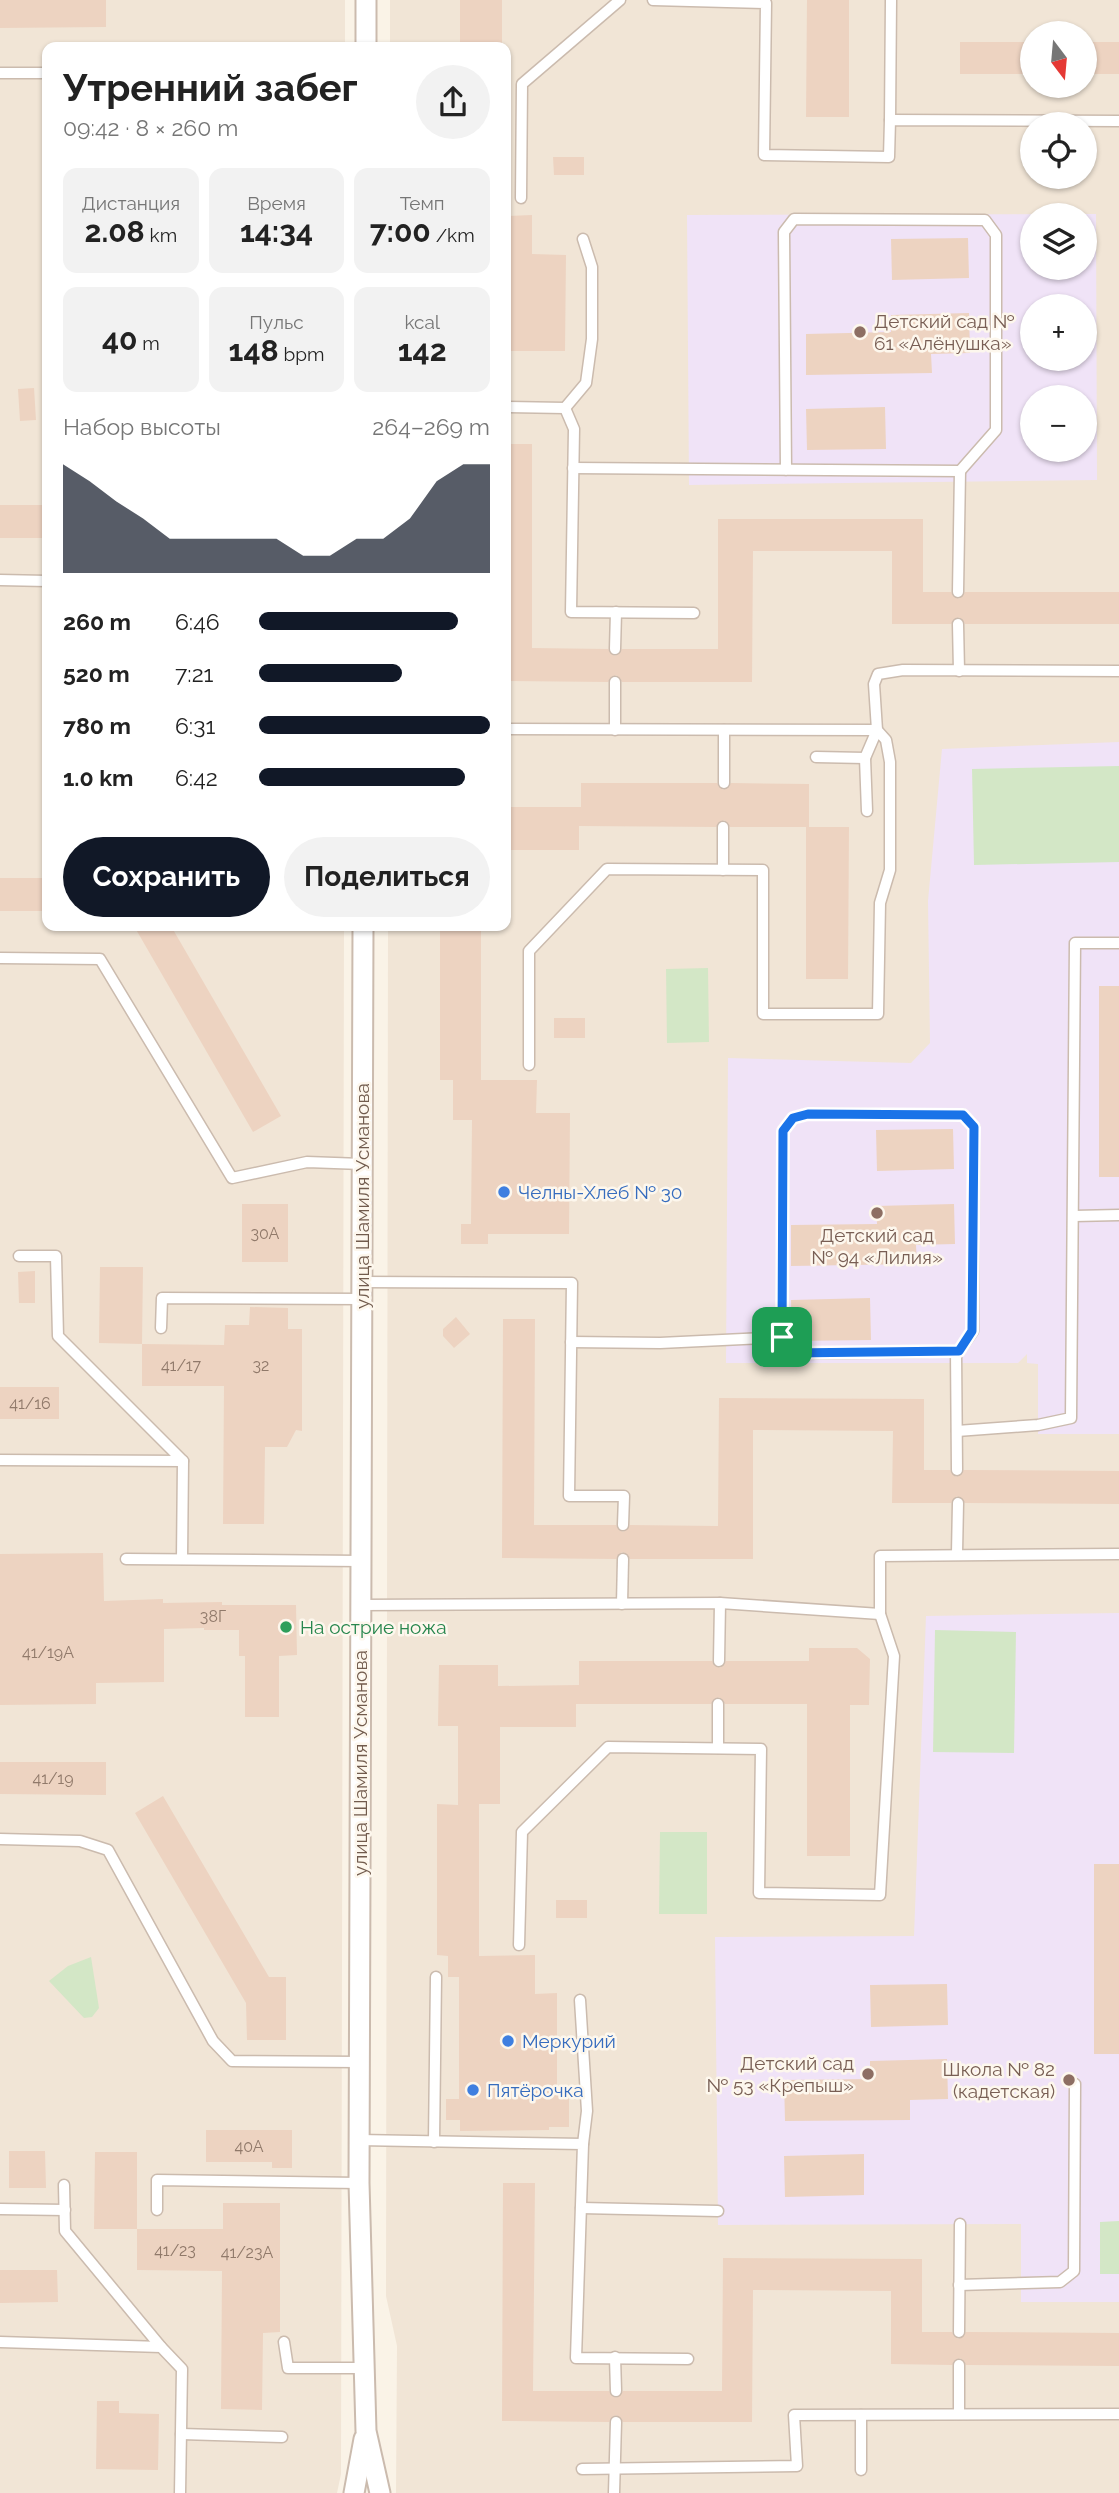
<!DOCTYPE html>
<html lang="ru">
<meta charset="utf-8">
<style>
body{margin:0;font-family:Raleway,sans-serif;background:#f2f2f2;color:#222;height:100vh;display:flex;flex-direction:column;font-size:26px;white-space:nowrap}
*{box-sizing:border-box;margin:0}
p{font-size:23px;color:#767676}
.icon{flex:none;width:38px;height:38px;fill:none;stroke:currentColor;stroke-width:2;stroke-linecap:round;stroke-linejoin:round}
.map{position:relative;flex:1;overflow:hidden}
.side{position:absolute;left:42px;top:42px;width:469px;height:889px;display:flex;flex-direction:column;background:#fff;border-radius:14px;box-shadow:0 2px 5px #0004}
.side>*{flex:none}
.needle{width:46px;rotate:164deg}
.tools{position:absolute;left:1020px;top:21px;display:grid;gap:14px}
.tools a{display:grid;place-items:center;width:77px;height:77px;border-radius:50%;background:#fff;box-shadow:0 2px 5px #0004;font-size:35px}
.pin{position:absolute;display:grid;place-items:center;width:60px;height:60px;color:#fff;margin:-30px;border-radius:14px;box-shadow:0 4px 10px #0006}
.round{display:grid;place-items:center;flex:none;width:74px;height:74px;border-radius:37px;background:#f2f2f2}
.headline{display:flex;align-items:center;justify-content:space-between;height:119px;padding:0 21px}
h1{font-size:38px;font-weight:700;line-height:52px}
.figures{display:grid;grid-template-columns:repeat(3,1fr);gap:10px;height:119px;padding:7px 21px}
.figures div{display:grid;align-content:center;border-radius:14px;background:#f2f2f2;text-align:center}
.figures b{font-size:30px;font-weight:700}
.figures small{font-size:19px;font-weight:400}
.figures p{font-size:19px}
.chart{height:196px;padding:14px 21px}
.chart p{display:flex;justify-content:space-between}
.chart svg{width:100%;height:126px;margin-top:7px;fill:#111827;opacity:.7}
.primary-button{display:flex;gap:14px;margin-top:auto;padding:14px 21px}
.primary-button a{flex:1;height:80px;border-radius:42px;background:#111827;color:#fff;font-size:28px;font-weight:700;line-height:80px;text-align:center}
.primary-button a+a{background:#f2f2f2;color:#222}
ul{padding:0 21px;list-style:none;font-size:23px}
li{display:grid;grid-template-columns:112px 84px 1fr;align-items:center;height:52px}
li i{height:18px;border-radius:9px;background:#111827}
.map>svg:first-child{display:block}
</style>
<div class="map">
<svg width="1119" height="2493" viewBox="0 0 1119 2493">
<rect width="100%" height="100%" fill="#faf3e7"/>
<g fill="#f1e5d6" fill-rule="evenodd">
<polygon points="0,0 345,0 345,47 47,47 47,926 344,926 341,2474 337,2493 0,2493"/>
<path d="M390 0H1119V2493H396L397 2346 386 2296 388 926H506V47H390ZM1032 33H1085V86H1032ZM1032 124H1085V177H1032ZM1032 215H1085V268H1032ZM1032 306H1085V359H1032ZM1032 397H1085V450H1032Z"/>
</g>
<g fill="#f0e3f7" fill-rule="evenodd">
<path d="M1096 214 1097 480 689 485 687 215ZM1032 215H1085V268H1032ZM1032 306H1085V359H1032ZM1032 397H1085V450H1032Z"/>
<polygon points="1119,742 1119,1434 1038,1434 1038,1364 1027,1363 1027,1354 1018,1363 726,1363 728,1058 911,1063 930,1043 928,901 942,749"/>
<polygon points="1119,1613 1119,2302 1021,2302 1021,2224 718,2225 715,1937 914,1936 926,1616"/>
</g>
<g fill="#d3e7c6">
<polygon points="1119,766 1119,862 974,865 972,769"/>
<polygon points="708,968 709,1042 667,1043 666,969"/>
<polygon points="935,1630 1016,1632 1014,1753 933,1752"/>
<polygon points="660,1832 707,1832 707,1914 659,1914"/>
<polygon points="91,1957 99,2008 92,2017 84,2018 49,1981 68,1966"/>
<polygon points="1119,2221 1119,2274 1100,2274 1100,2222"/>
</g>
<g fill="#edd3c1">
<polygon points="0,0 106,0 106,27 0,28"/>
<rect x="460" y="0" width="42" height="47"/>
<polygon points="807,0 849,0 849,117 806,117"/>
<rect x="960" y="42" width="72" height="32"/>
<rect x="1085" y="42" width="34" height="32"/>
<polygon points="553,157 584,157 584,175 554,175"/>
<polygon points="532,215 532,254 566,255 565,351 506,351 506,216"/>
<polygon points="968,238 969,278 892,280 891,239"/>
<polygon points="969,313 970,353 931,354 932,373 806,375 806,334 891,332 891,315"/>
<polygon points="34,388 36,420 20,421 18,389"/>
<polygon points="885,407 886,449 807,450 806,409"/>
<polygon points="506,444 532,444 532,648 608,649 615,656 622,649 718,649 718,519 923,519 923,592 951,592 959,599 965,592 1119,592 1119,624 965,624 959,617 951,624 892,624 892,551 753,551 752,682 622,682 616,675 608,682 506,681"/>
<rect x="0" y="505" width="47" height="33"/>
<polygon points="581,783 717,783 723,790 731,783 809,784 809,827 730,827 724,820 716,827 579,826 579,850 506,850 506,807 581,807"/>
<polygon points="806,827 849,827 848,979 806,979"/>
<rect x="0" y="878" width="47" height="33"/>
<polygon points="134,926 171,926 281,1116 253,1132"/>
<polygon points="481,926 481,1080 537,1080 536,1113 570,1113 569,1234 488,1234 488,1244 461,1244 461,1224 471,1224 472,1120 453,1120 453,1080 440,1080 440,927"/>
<rect x="1099" y="986" width="20" height="191"/>
<rect x="554" y="1018" width="31" height="20"/>
<polygon points="953,1129 954,1169 877,1171 876,1130"/>
<rect x="242" y="1204" width="46" height="58"/>
<polygon points="954,1204 955,1244 916,1245 917,1264 791,1266 791,1225 877,1224 876,1206"/>
<polygon points="100,1267 143,1267 142,1344 99,1343"/>
<polygon points="35,1271 35,1303 19,1303 18,1272"/>
<polygon points="870,1298 871,1340 792,1341 791,1300"/>
<polygon points="250,1307 288,1308 288,1329 302,1329 302,1431 296,1430 287,1447 265,1447 264,1524 223,1524 224,1386 142,1386 142,1344 224,1345 225,1325 249,1325"/>
<polygon points="456,1317 470,1334 454,1348 443,1336 443,1329"/>
<polygon points="503,1319 535,1319 534,1525 616,1525 623,1532 630,1525 718,1526 719,1398 924,1399 924,1470 950,1470 956,1477 964,1470 1119,1471 1119,1504 965,1503 957,1496 951,1503 892,1503 893,1431 753,1430 753,1559 630,1559 622,1552 616,1559 502,1558"/>
<rect x="0" y="1387" width="59" height="32"/>
<polygon points="103,1553 104,1601 163,1599 163,1603 222,1602 222,1605 296,1605 297,1655 279,1656 279,1717 245,1717 245,1656 239,1656 239,1630 204,1630 204,1628 164,1629 164,1682 96,1683 96,1704 0,1705 0,1554"/>
<polygon points="809,1648 857,1648 870,1659 869,1705 850,1705 850,1856 807,1856 807,1704 725,1704 719,1697 711,1704 576,1704 576,1727 500,1727 500,1804 479,1804 479,1956 535,1955 535,1994 557,1993 557,2089 569,2089 569,2127 549,2127 549,2130 460,2131 460,2120 446,2120 446,2099 459,2099 459,1977 448,1977 448,1956 437,1955 437,1804 458,1805 458,1726 438,1726 439,1665 498,1665 498,1686 579,1685 579,1661 712,1661 720,1668 726,1661 809,1661"/>
<polygon points="0,1762 106,1762 106,1795 0,1794"/>
<polygon points="163,1796 269,1977 286,1977 286,2040 247,2040 246,2003 135,1813"/>
<rect x="1094" y="1864" width="25" height="190"/>
<rect x="556" y="1900" width="31" height="18"/>
<polygon points="947,1984 948,2025 871,2027 870,1985"/>
<polygon points="947,2059 948,2099 910,2100 910,2120 785,2121 784,2080 870,2079 870,2061"/>
<polygon points="206,2130 292,2130 292,2168 272,2168 272,2162 206,2162"/>
<polygon points="9,2151 45,2151 46,2188 9,2188"/>
<polygon points="95,2152 137,2152 137,2229 94,2229"/>
<polygon points="864,2154 864,2195 785,2197 784,2156"/>
<polygon points="503,2183 535,2183 533,2391 609,2391 616,2398 623,2391 722,2391 723,2258 922,2259 922,2332 952,2332 958,2339 966,2332 1119,2333 1119,2366 966,2365 960,2358 952,2365 891,2364 891,2291 753,2290 752,2422 623,2422 616,2415 609,2422 502,2421"/>
<polygon points="223,2203 280,2203 280,2332 263,2333 262,2410 221,2409 222,2271 137,2270 137,2229 223,2229"/>
<polygon points="0,2270 57,2270 58,2302 0,2303"/>
<polygon points="97,2401 119,2401 119,2413 159,2414 158,2470 96,2469"/>
</g>
<g fill="none" stroke-linecap="round" stroke-linejoin="round">
<defs>
<g id="service">
<polyline points="653,0 766,3 764,155 889,157 890,120 1119,121"/>
<polyline points="0,73 47,73"/>
<polyline points="890,120 891,0"/>
<polyline points="521,198 522,84 620,0"/>
<polyline points="506,407 565,408 586,383 592,339 592,267 583,239"/>
<polyline points="565,408 574,429 571,612 694,613"/>
<polyline points="573,468 960,471 996,430 996,235 985,220 794,219 784,232 786,470"/>
<polyline points="0,580 47,581"/>
<polyline points="958,592 960,471"/>
<polyline points="958,624 959,671"/>
<polyline points="615,649 616,612"/>
<polyline points="615,682 615,730"/>
<polyline points="506,729 877,730 874,684 878,674 903,670 1119,671"/>
<polyline points="865,758 867,811"/>
<polyline points="724,783 724,730"/>
<polyline points="723,870 723,827"/>
<polyline points="0,958 100,959 232,1178 307,1162 362,1164"/>
<polyline points="529,1065 529,951 607,869 763,870 763,1014 878,1014 880,903 890,870 890,762 886,740 877,730 865,758 816,757"/>
<polyline points="1074,1216 1119,1215"/>
<polyline points="19,1256 56,1256 58,1336 183,1461"/>
<polyline points="362,1282 572,1283 569,1496 624,1496 623,1525"/>
<polyline points="161,1328 162,1298 362,1299"/>
<polyline points="571,1342 660,1343 782,1337 783,1131 793,1118 808,1114 963,1115 974,1127 973,1331 959,1351 788,1354 782,1337"/>
<polyline points="956,1351 957,1470"/>
<polyline points="957,1431 1038,1425 1071,1418 1075,943 1119,943"/>
<polyline points="0,1460 183,1461 182,1559"/>
<polyline points="957,1553 958,1503"/>
<polyline points="126,1559 361,1561"/>
<polyline points="622,1604 623,1559"/>
<polyline points="361,1605 720,1603 880,1614 880,1556 1119,1554"/>
<polyline points="719,1661 720,1603"/>
<polyline points="718,1704 718,1748"/>
<polyline points="0,1839 80,1841 108,1850 213,2041 232,2061 360,2062"/>
<polyline points="519,1945 522,1832 608,1747 761,1749 759,1893 880,1895 894,1656 880,1614"/>
<polyline points="580,2000 587,2111 583,2144"/>
<polyline points="359,2140 583,2144 576,2358 688,2359"/>
<polyline points="434,2142 436,1977"/>
<polyline points="64,2185 65,2231 161,2347"/>
<polyline points="581,2208 718,2211"/>
<polyline points="0,2209 65,2210"/>
<polyline points="157,2210 157,2180 359,2183"/>
<polyline points="959,2285 1060,2282 1074,2271 1075,2084"/>
<polyline points="959,2332 960,2224"/>
<polyline points="0,2342 161,2347 182,2369 180,2493"/>
<polyline points="284,2342 288,2368 364,2368"/>
<polyline points="615,2357 616,2391"/>
<polyline points="959,2365 959,2414"/>
<polyline points="861,2415 861,2470"/>
<polyline points="181,2434 282,2437"/>
<polyline points="582,2469 797,2466 794,2415 1119,2414"/>
<polyline points="614,2493 616,2422"/>
</g>
<g id="minor">
<polyline points="366,47 366,0"/>
<polyline points="363,926 359,2183 366,2431 380,2493"/>
<polyline points="354,2493 364,2439"/>
</g>
</defs>
<use href="#service" stroke="#cbbbae" stroke-width="13"/>
<use href="#minor" stroke="#cbbbae" stroke-width="23"/>
<use href="#service" stroke="#fff" stroke-width="10"/>
<use href="#minor" stroke="#fff" stroke-width="19"/>
</g>
<g fill="none" stroke-linecap="round" stroke-linejoin="round">
<defs>
<polygon id="route" points="808,1114 963,1115 974,1127 972,1331 959,1351 789,1353 782,1337 783,1131 793,1118"/>
</defs>
<use href="#route" stroke="#fff" stroke-width="14"/>
<use href="#route" stroke="#1a73e8" stroke-width="9"/>
</g>
<g fill="#8d6e63" stroke="#fdf7ed" stroke-width="2.5">
<circle cx="860" cy="332" r="7"/>
<circle cx="877" cy="1213" r="7"/>
<circle cx="868" cy="2074" r="7"/>
<circle cx="1069" cy="2080" r="7"/>
</g>
<g fill="#3f7fe0" stroke="#fdf7ed" stroke-width="2.5">
<circle cx="504" cy="1192" r="7"/>
<circle cx="508" cy="2041" r="7"/>
<circle cx="473" cy="2090" r="7"/>
</g>
<circle fill="#2e9e5b" stroke="#fdf7ed" stroke-width="2.5" cx="286" cy="1627" r="7"/>
<g text-anchor="middle" stroke-width="5" stroke-linejoin="round" paint-order="stroke">
<g font-size="16" fill="#90796a">
<text x="265" y="1239">30А</text>
<text x="181" y="1371">41/17</text>
<text x="261" y="1371">32</text>
<text x="30" y="1409">41/16</text>
<text x="213" y="1622">38Г</text>
<text x="48" y="1658">41/19А</text>
<text x="53" y="1784">41/19</text>
<text x="249" y="2152">40А</text>
<text x="175" y="2256">41/23</text>
<text x="247" y="2258">41/23А</text>
</g>
<g font-size="19" fill="#785e54" stroke="#fdf7ed" text-anchor="end">
<text x="874" y="328" text-anchor="start">Детский сад №<tspan x="874" dy="22">61 «Алёнушка»</tspan></text>
<text x="877" y="1242" text-anchor="middle">Детский сад<tspan x="877" dy="22">№ 94 «Лилия»</tspan></text>
<text x="854" y="2070">Детский сад<tspan x="854" dy="22">№ 53 «Крепыш»</tspan></text>
<text x="1055" y="2076">Школа № 82<tspan x="1055" dy="22">(кадетская)</tspan></text>
</g>
<g font-size="19" fill="#366cbe" stroke="#fdf7ed" text-anchor="start">
<text x="518" y="1199">Челны-Хлеб № 30</text>
<text x="522" y="2048">Меркурий</text>
<text x="487" y="2097">Пятёрочка</text>
</g>
<g font-size="19" fill="#715b4d" stroke="#fdf7ed">
<text transform="translate(362 1196) rotate(-90)" y="7">улица Шамиля Усманова</text>
<text transform="translate(360 1763) rotate(-90)" y="7">улица Шамиля Усманова</text>
</g>
<g font-size="19" fill="#27864d" stroke="#fdf7ed" text-anchor="start">
<text x="300" y="1634">На острие ножа</text>
</g>
</g>
</svg>
<div class="tools">
<a><svg class="needle" viewBox="-14 -14 28 28"><path d="M0-13l5 13h-10z" fill="#e53935"/><path d="M0 13l5-13h-10z" fill="#767676"/></svg></a>
<a><svg class="icon" aria-label="locate" viewBox="0 0 24 24"><circle cx="12" cy="12" r="6"/><path d="M12 2v4M12 18v4M2 12h4M18 12h4"/></svg></a>
<a><svg class="icon" aria-label="layers" viewBox="0 0 24 24"><path d="M12 4l9 5-9 5-9-5zM3 14l9 5 9-5"/></svg></a>
<a>+</a>
<a>−</a>
</div>
<div class="pin" style="left:782px;top:1337px;background:#1e9e55"><svg class="icon" aria-label="arrive" viewBox="0 0 24 24"><path d="M6 21V4h12l-3 4 3 4H6"/></svg></div>
<section class="side">
<div class="headline"><div><h1>Утренний забег</h1><p>09:42 · 8 × 260 m</p></div><a class="round"><svg class="icon" aria-label="share" viewBox="0 0 24 24"><path d="M12 15V3M7 8l5-5 5 5M5 13v7h14v-7"/></svg></a></div>
<div class="figures">
<div><p>Дистанция</p><b>2.08<small> km</small></b></div>
<div><p>Время</p><b>14:34</b></div>
<div><p>Темп</p><b>7:00<small> /km</small></b></div>
</div>
<div class="figures">
<div><b>40<small> m</small></b></div>
<div><p>Пульс</p><b>148<small> bpm</small></b></div>
<div><p>kcal</p><b>142</b></div>
</div>
<div class="chart"><p><span>Набор высоты</span>264–269 m</p>
<svg viewBox="0 0 160 44" preserveAspectRatio="none"><path d="M0 44V6L10 12L20 19L30 25L40 32L50 32L60 32L70 32L80 32L90 38L100 38L110 32L120 32L130 25L140 12L150 6L160 6V44z"/></svg>
</div>
<ul>
<li><b>260 m</b>6:46<i style="width:86%"></i></li>
<li><b>520 m</b>7:21<i style="width:62%"></i></li>
<li><b>780 m</b>6:31<i style="width:100%"></i></li>
<li><b>1.0 km</b>6:42<i style="width:89%"></i></li>
</ul>
<div class="primary-button"><a>Сохранить</a><a>Поделиться</a></div>
</section>
</div>
